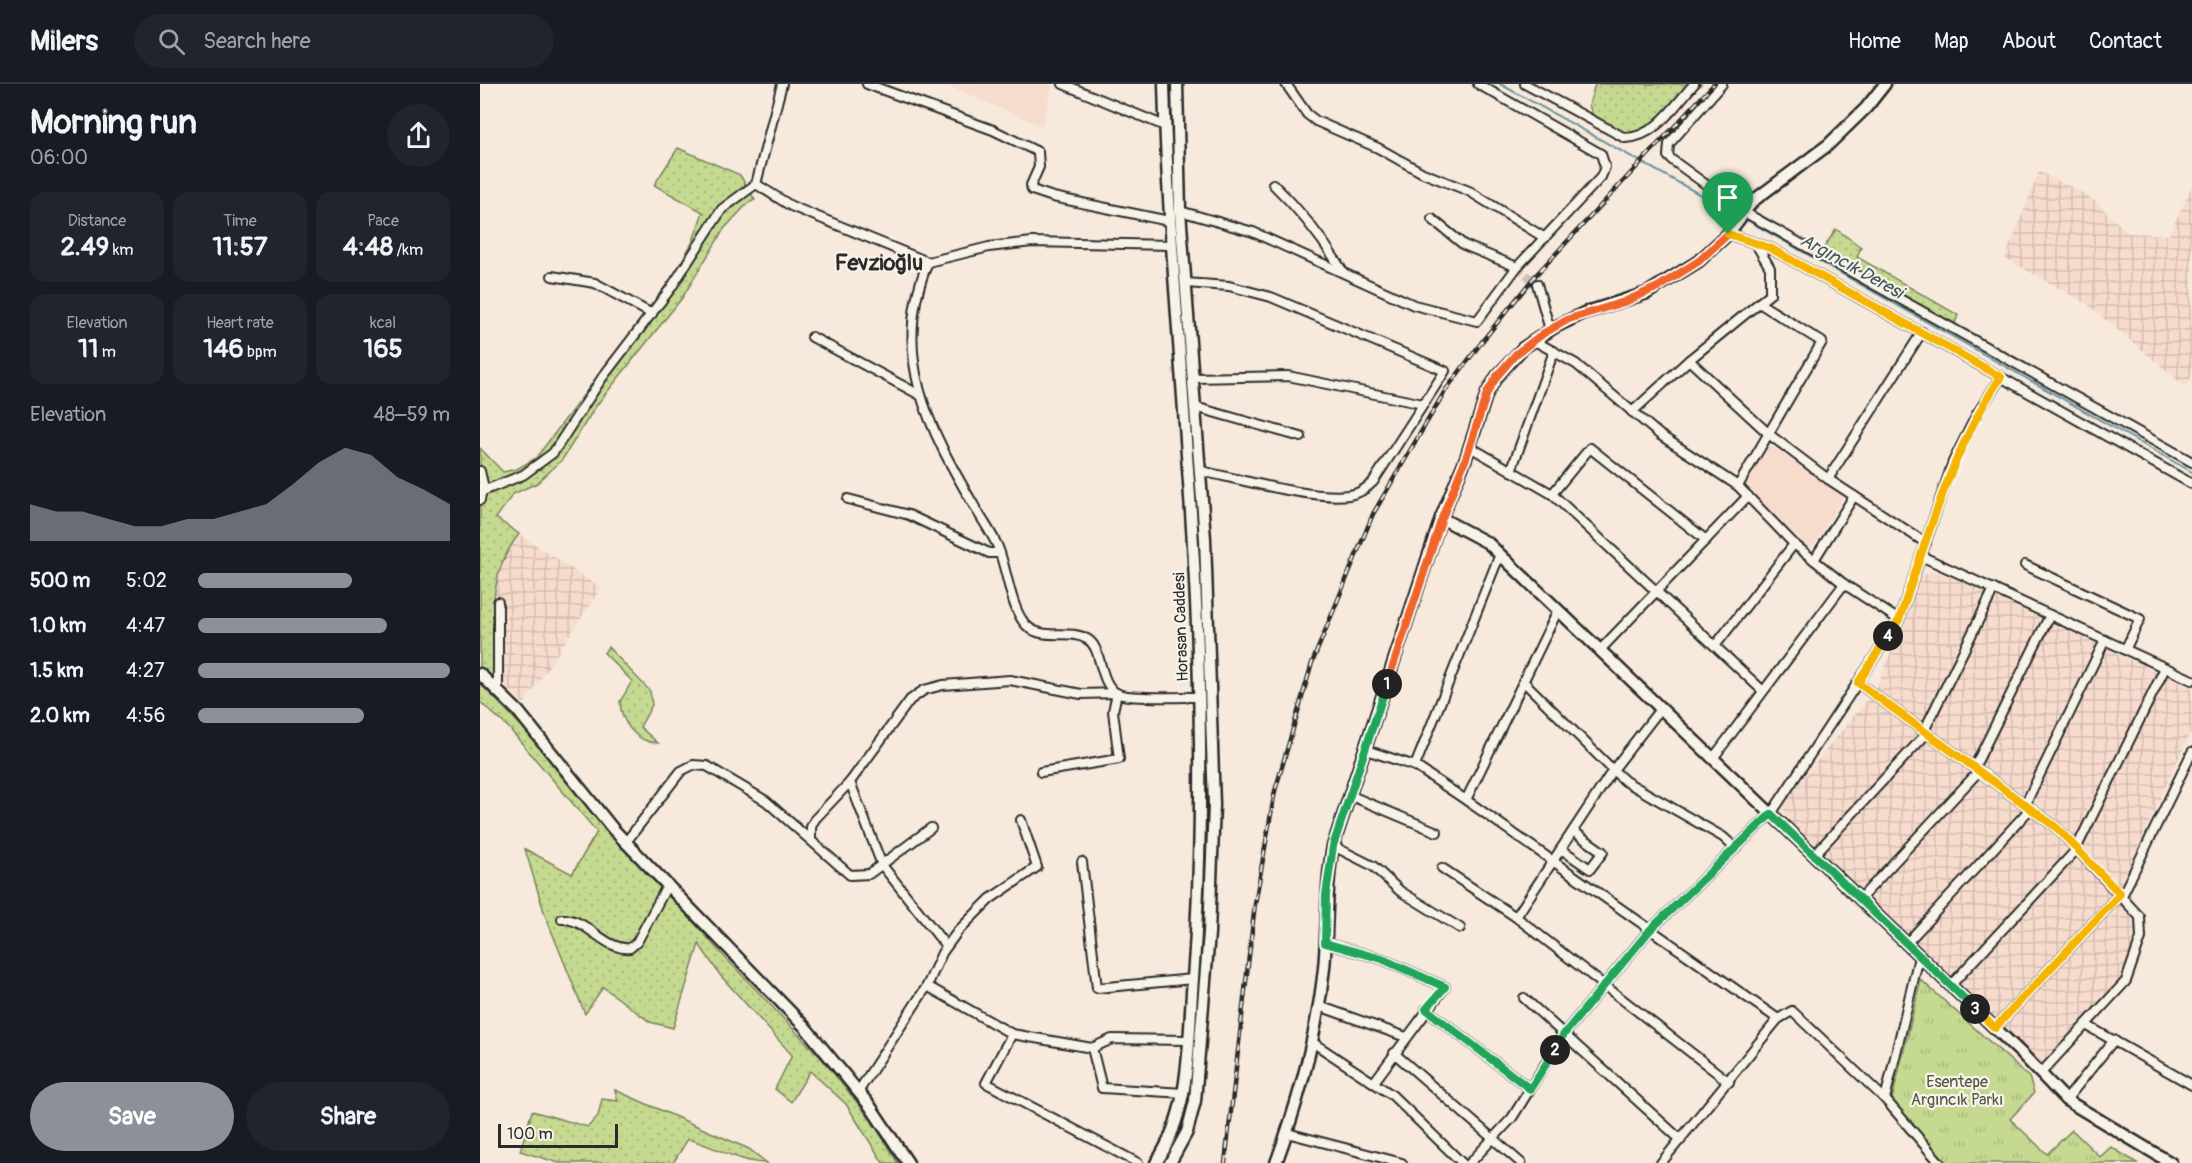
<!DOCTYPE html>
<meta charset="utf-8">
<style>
body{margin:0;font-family:Pangolin,sans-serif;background:#20242c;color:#f1f3f6;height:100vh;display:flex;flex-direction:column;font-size:22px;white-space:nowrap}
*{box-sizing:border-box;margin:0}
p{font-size:20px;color:#9ea1a6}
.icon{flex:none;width:33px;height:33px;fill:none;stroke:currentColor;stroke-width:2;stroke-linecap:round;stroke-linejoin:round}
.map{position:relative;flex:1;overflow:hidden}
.drawer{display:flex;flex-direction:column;background:#171b24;width:480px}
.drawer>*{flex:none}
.scale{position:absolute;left:18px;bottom:15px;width:120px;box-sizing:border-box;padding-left:6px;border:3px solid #2b2b2b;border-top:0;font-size:16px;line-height:21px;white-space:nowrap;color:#2b2b2b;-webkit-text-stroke:4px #f7f3e8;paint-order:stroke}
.pin{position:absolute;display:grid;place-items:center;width:51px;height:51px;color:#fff;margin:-62px -26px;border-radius:50% 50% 50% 0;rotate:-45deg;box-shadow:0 0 6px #0007}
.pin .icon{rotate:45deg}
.km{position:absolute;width:30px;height:30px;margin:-15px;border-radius:50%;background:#222;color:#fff;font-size:16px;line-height:30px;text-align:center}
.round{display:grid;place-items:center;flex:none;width:63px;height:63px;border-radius:32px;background:#20242c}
.overview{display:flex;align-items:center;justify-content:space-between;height:102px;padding:0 30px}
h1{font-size:33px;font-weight:800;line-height:45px}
.metrics{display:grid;grid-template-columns:repeat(3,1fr);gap:9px;height:102px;padding:6px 30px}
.metrics div{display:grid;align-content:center;border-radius:15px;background:#20242c;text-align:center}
.metrics b{font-size:26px;font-weight:800}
.metrics small{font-size:16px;font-weight:400}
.metrics p{font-size:16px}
.chart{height:168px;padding:12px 30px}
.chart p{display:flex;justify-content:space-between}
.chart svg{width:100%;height:108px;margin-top:6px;fill:#8c9099;opacity:.7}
.primary-button{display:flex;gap:12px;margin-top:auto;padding:12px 30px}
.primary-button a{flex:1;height:69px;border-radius:36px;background:#8c9099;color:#fff;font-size:24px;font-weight:800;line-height:69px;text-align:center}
.primary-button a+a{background:#20242c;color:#f1f3f6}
ul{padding:0 30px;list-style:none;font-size:20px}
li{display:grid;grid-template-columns:96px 72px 1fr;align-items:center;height:45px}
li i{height:15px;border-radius:8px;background:#8c9099}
header{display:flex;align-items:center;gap:36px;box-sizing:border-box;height:84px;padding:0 30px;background:#171b24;border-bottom:2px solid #363941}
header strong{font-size:28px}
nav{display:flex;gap:33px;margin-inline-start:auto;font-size:21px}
.search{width:420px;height:54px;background:#20242c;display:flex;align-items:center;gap:15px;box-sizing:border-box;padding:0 21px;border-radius:33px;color:#9ea1a6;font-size:22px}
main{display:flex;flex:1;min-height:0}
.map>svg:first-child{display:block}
</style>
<header>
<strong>Milers</strong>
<div class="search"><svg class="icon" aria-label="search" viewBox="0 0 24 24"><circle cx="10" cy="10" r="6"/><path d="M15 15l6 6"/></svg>Search here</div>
<nav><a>Home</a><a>Map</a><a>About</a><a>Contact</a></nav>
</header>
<main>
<section class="drawer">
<div class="overview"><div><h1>Morning run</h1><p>06:00</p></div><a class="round"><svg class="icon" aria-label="share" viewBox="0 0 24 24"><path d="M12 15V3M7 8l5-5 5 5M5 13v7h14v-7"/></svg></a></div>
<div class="metrics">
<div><p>Distance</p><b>2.49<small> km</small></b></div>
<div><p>Time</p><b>11:57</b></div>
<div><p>Pace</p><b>4:48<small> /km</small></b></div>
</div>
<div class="metrics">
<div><p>Elevation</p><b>11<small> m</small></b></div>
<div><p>Heart rate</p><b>146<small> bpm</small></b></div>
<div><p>kcal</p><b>165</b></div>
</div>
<div class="chart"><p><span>Elevation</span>48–59 m</p>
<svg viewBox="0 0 160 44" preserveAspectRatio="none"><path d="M0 44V29L10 32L20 32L30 35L40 38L50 38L60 35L70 35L80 32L90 29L100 21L110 12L120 6L130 9L140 18L150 23L160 29V44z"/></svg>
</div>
<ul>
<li><b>500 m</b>5:02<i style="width:61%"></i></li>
<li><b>1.0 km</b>4:47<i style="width:75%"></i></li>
<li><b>1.5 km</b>4:27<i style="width:100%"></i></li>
<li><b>2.0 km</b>4:56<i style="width:66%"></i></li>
</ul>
<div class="primary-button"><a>Save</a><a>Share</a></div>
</section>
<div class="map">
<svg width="1712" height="1079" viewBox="0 0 1712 1079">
<defs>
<pattern id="industrial-grid" width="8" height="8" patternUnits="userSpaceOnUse" patternTransform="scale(1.5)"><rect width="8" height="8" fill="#f7dcce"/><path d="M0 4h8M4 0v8" fill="none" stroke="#d4bdb1"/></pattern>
<pattern id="grass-dots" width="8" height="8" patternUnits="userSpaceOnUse" patternTransform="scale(1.5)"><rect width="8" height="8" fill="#c5da90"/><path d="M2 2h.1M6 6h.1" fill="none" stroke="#a9bb7c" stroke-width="1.8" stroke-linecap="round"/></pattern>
<pattern id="park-tufts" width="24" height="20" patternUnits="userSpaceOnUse" patternTransform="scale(1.5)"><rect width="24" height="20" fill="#c5da90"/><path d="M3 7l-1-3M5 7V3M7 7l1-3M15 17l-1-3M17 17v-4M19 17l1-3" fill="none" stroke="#a9bb7c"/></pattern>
</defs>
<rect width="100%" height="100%" fill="#f7e9dc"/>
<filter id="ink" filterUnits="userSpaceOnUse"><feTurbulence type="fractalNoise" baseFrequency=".0167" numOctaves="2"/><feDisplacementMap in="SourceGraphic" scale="12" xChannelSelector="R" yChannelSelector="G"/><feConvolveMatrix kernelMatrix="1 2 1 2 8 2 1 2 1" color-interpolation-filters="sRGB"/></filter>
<g filter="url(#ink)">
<g fill="#f7dcce">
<polygon points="464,0 568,0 572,2 562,42"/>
<polygon points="1290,361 1365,410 1335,460 1329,464 1262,399"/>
</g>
<g fill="url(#industrial-grid)">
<polygon points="1559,88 1596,105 1615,117 1648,149 1689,151 1712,102 1712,291 1706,303 1607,220 1525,174"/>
<polygon points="39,450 121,504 44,620 16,594 13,517 20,481"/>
<polygon points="1450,488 1462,489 1712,604 1712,645 1642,798 1656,818 1662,835 1663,854 1656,888 1651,900 1570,987 1307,735 1302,720 1397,604 1440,493"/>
</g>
<g fill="url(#grass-dots)" stroke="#78825e" stroke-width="1.5">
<path d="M1115 0H1221L1176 48C1155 65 1133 45 1114 35L1109 21Z"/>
<path d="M198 64 260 91 275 116 268 119 244 145 202 214 116 322 82 376 57 399 33 410 16 434 39 450C5 493 13 543 16 594L0 585V364L23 388 37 385 56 374 194 191 213 157 223 128 174 101Z"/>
<polygon points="1356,145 1381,163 1377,173 1478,231 1475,240 1342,167"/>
<path d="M128 563 170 607 172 621 160 643 178 659C156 659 141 638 140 618L152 597 124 569Z"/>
<polygon points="0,599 49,650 239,867 343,976 392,1037 418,1079 403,1079 366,1020 330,987 311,1018 295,1005 312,971 240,891 219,860 193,944 170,938 123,903 105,930 65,831 45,765 92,790 117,748 28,643 0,618"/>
<path d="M135 1006 269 1065 287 1079C260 1079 234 1062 208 1055L193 1079H79L40 1067 52 1027 108 1043 118 1032 122 1015 138 1017Z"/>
</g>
<polygon fill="url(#park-tufts)" stroke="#78825e" stroke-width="1.5" points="1441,896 1549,993 1554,1009 1530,1035 1567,1070 1592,1046 1620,1073 1631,1063 1657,1079 1465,1079 1411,1019"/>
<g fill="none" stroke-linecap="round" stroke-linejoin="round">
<g stroke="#6995a4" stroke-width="2">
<polyline points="1020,0 1257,131"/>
<polyline points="1265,135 1712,388"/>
</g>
<polyline stroke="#cec3b9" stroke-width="8" stroke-dasharray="8 4" stroke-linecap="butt" points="1037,183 1057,200"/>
<defs>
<g id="street">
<polyline points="387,0 513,46 558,68 559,83 551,101 552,106 573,113 689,137"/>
<polyline points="583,0 685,42"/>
<polyline points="806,0 827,30 836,37 898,64 943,89 989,107 1065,154"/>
<path d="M1045 0 1145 54C1175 54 1196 20 1214 0"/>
<polyline points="1242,0 1189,60 1188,72 1192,76 1264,128 1712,378"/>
<polyline points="276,100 311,122 448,178 509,163 552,158 691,161"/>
<path d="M793 100C821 127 843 155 863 188"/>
<polyline points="700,127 773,148 934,221 997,237 1037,183 1121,93 1125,83 1121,70 998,0"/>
<polyline points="952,135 984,161 1037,183"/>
<polyline points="1248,150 1290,164 1712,400"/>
<path d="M448 178C409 271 449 345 496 425 503 437 511 448 517 461 527 483 530 524 546 541 563 558 588 544 607 555 616 560 618 572 621 582 624 592 627 603 636 609 645 615 703 613 718 613"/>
<polyline points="72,192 115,199 172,230"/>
<path d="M705 199 749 202 791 213 965 287 893 398C886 405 878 410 869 411 833 416 759 395 721 387"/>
<polyline points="1057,200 1070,246"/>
<polyline points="332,253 440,311"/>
<polyline points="1053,256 1096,280 1180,351 1258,402 1314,460 1364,500 1419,536"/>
<polyline points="1209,276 1290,351 1348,395 1446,459"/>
<polyline points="713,294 808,292 943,320"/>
<polyline points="715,323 821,353"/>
<polyline points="1152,328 1209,276 1290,210 1290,184 1276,160"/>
<polyline points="990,363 1072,410 1283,607"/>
<polyline points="0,387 3,400 0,416"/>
<polyline points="1031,387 1074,267"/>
<polyline points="1348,395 1442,248"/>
<polyline points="1258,402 1342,258 1279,219"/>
<polyline points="3,407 43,391 73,369 122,294 191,204 242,125 276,100 302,0"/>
<polyline points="1072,410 1110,364 1226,456"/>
<polyline points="368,415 429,431 509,469 520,469"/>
<polyline points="1441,472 1712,596"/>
<polyline points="1334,476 1374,412"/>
<polyline points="1545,481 1660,535 1645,566"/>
<polyline points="18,518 18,607"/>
<polyline points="1235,562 1314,460"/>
<polyline points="1120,566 1268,412"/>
<polyline points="1378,599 1577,744 1660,833 1661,854 1646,897 1561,989"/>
<polyline points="1181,624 1133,686 1145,697 1243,753 1255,764"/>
<polyline points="1444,647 1514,505"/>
<polyline points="886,666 935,682 986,716 1298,935 1181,1079"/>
<polyline points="1234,673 1364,500"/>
<polyline points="935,682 1020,470"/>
<polyline points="1494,684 1570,531"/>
<polyline points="370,698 402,781 466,862"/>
<polyline points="869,711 957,748"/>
<polyline points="986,716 1078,526"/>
<polyline points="1545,721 1625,556"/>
<polyline points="331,755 331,743 335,735 370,698 430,616 444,606 463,601 530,596 601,610 637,609 633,627 639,675 561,688"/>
<polyline points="146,758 201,687 213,681 227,682 286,717 370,791 389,790 451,744"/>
<polyline points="853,762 893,782 920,807 980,844"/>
<polyline points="1081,765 1110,785 1123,768 1093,747"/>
<polyline points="1596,765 1685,584"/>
<polyline points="1334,771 1447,649"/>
<polyline points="602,778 617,904 713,895"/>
<polyline points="962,784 1036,833 1249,998"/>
<polyline points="1642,812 1712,668"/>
<polyline points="1380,815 1499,687"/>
<polyline points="1036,833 1133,686 1043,597"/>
<path d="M82 835C107 834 125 867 150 864L157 858 188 800"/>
<polyline points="845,859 902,875 965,903 894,998"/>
<polyline points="1426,860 1550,725"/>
<polyline points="447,902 532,950 612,964 632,955 708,956"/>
<polyline points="1470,902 1597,765"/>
<polyline points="1044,914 1201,1056"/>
<polyline points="839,922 926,953"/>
<polyline points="946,925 1050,1005"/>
<polyline points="1298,935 1312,927 1405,1015 1460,1079"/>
<polyline points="1606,941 1712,1001"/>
<polyline points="1515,944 1640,810"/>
<polyline points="532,950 506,999 658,1079"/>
<polyline points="832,958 912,1011 982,1079"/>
<polyline points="612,964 622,1004 704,1009"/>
<polyline points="914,969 1041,1079"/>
<polyline points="378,1008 447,902 462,869 478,847 510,815 557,783 541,736"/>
<polyline points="1405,1015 1439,873"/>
<polyline points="1586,1016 1634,956"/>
<polyline points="807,1049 922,1079"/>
<polyline points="990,1079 1032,1034 1084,950 1169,847 1291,730 1419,536 1473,378 1497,330 1521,293"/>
</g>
<g id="secondary">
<polyline points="961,434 1008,459 1542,970 1586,1016 1691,1079"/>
<polyline points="0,590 38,627 133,745 325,943 390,1022 428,1079"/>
<path d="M676 1079C712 1025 708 957 713 894 726 723 720 542 707 371 699 247 687 124 684 0"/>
<polyline points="690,1079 707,1048 715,1017 729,849 734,721 725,455 700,127 697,0"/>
<path d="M796 1079C819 1016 837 951 844 884 848 843 845 803 853 762L961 434 986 374 1007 309 1017 292 1043 264 1075 243 1104 229 1167 209 1219 177 1248 150 1273 117 1348 61 1386 24 1405 0"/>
</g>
</defs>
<use href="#street" stroke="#2b2b2b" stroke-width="12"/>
<use href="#secondary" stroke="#2b2b2b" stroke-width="15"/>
<use href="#street" stroke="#f7f3e8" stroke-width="8"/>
<use href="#secondary" stroke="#f7f3e8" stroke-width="10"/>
<defs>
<polyline id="rail" points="745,1079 775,820 795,707 832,579 893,430 965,307 1004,255 1055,192 1234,0"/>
</defs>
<use href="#rail" stroke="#2b2b2b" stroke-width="4.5"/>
<use href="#rail" stroke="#f7f3e8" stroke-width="2" stroke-dasharray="7" stroke-linecap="butt"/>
</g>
</g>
<g fill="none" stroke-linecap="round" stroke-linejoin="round" filter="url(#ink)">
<defs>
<polyline id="split-1" points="907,600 962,434 986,374 1007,309 1017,292 1036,270 1064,249 1089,235 1144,218 1178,203 1219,177 1248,150"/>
<polyline id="split-2" points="907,600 853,762 846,811 845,859 902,875 965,903 946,925 1050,1005 1075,966"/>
<polyline id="split-3" points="1075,966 1084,950 1170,846 1291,730 1495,925"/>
<polyline id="split-4" points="1408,552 1378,599 1577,744 1640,810 1515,944 1495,925"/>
<path id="split-5" d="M1248 150 1290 164 1521 293C1471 367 1448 453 1419 536L1408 552"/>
</defs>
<use href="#split-1" stroke="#fff" stroke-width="12"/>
<use href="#split-2" stroke="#fff" stroke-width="12"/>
<use href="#split-3" stroke="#fff" stroke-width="12"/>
<use href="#split-4" stroke="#fff" stroke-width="12"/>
<use href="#split-5" stroke="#fff" stroke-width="12"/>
<use href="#split-1" stroke="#f0652b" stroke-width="8"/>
<use href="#split-2" stroke="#22a559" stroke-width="8"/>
<use href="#split-3" stroke="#22a559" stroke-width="8"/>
<use href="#split-4" stroke="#f5b400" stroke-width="8"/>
<use href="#split-5" stroke="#f5b400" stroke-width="8"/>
</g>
<g text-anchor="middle" stroke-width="4.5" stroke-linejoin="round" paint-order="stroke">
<g font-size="16" fill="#2b2b2b" stroke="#f7f3e8">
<text transform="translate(700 543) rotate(-92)" y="6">Horasan Caddesi</text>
</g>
<g font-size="16" fill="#525744" stroke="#f7f3e8">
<text x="1477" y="1003">Esentepe<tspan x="1477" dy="18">Argıncık Parkı</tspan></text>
</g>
<g font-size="18" font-style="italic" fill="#45575d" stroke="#f7f3e8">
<text transform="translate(1372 182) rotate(29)" y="6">Argıncık Deresi</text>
</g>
<g font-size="22" font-weight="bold" fill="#2b2b2b" stroke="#f7f3e8">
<text x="399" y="186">Fevzioğlu</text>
</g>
</g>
</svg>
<div class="scale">100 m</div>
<div class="pin" style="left:1248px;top:150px;background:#1e9e55"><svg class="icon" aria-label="arrive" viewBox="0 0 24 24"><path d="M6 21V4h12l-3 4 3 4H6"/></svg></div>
<b class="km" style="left:907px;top:600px">1</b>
<b class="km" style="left:1075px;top:966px">2</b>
<b class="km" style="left:1495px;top:925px">3</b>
<b class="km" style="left:1408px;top:552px">4</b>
</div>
</main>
